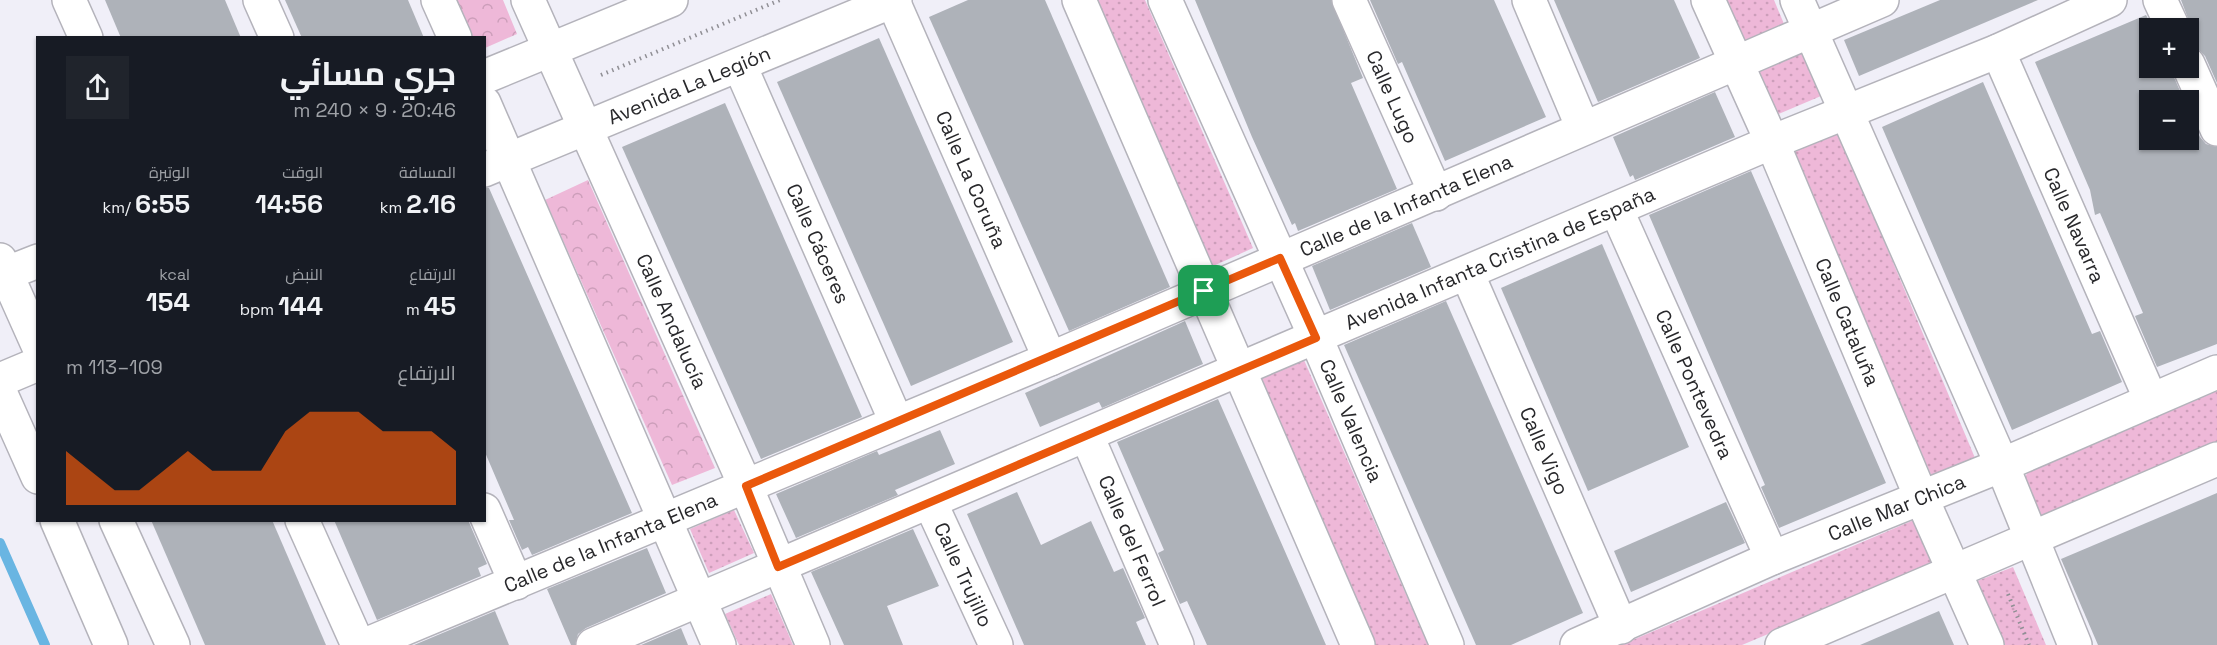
<!DOCTYPE html>
<html lang="ar">
<meta charset="utf-8">
<style>
body{margin:0;font-family:"Space Grotesk",Cairo,sans-serif;background:#20242c;color:#f1f3f6;direction:rtl;height:100vh;display:flex;flex-direction:column;font-size:22px;white-space:nowrap}
*{box-sizing:border-box;margin:0}
p{font-size:20px;color:#9ea1a6}
.icon{flex:none;width:33px;height:33px;fill:none;stroke:currentColor;stroke-width:2;stroke-linecap:round;stroke-linejoin:round}
.map{position:relative;flex:1;overflow:hidden;direction:ltr}
.side{position:absolute;left:36px;top:36px;width:450px;height:486px;display:flex;flex-direction:column;background:#171b24;border-radius:0px;box-shadow:0 2px 4px #0004;direction:rtl}
.side>*{flex:none}
.fabs{position:absolute;left:2139px;top:18px;display:grid;gap:12px}
.fabs a{display:grid;place-items:center;width:60px;height:60px;border-radius:0px;background:#171b24;box-shadow:0 2px 4px #0004;font-size:30px}
.pin{position:absolute;display:grid;place-items:center;width:51px;height:51px;color:#fff;margin:-26px;border-radius:12px;box-shadow:0 3px 9px #0006}
.round{display:grid;place-items:center;flex:none;width:63px;height:63px;border-radius:0px;background:#20242c}
.summary{display:flex;align-items:center;justify-content:space-between;height:102px;padding:0 30px}
h1{font-size:33px;font-weight:700;line-height:45px}
.metrics{display:grid;grid-template-columns:repeat(3,1fr);gap:9px;height:102px;padding:6px 30px}
.metrics div{display:grid;align-content:center}
.metrics b{font-size:26px;font-weight:700}
.metrics small{font-size:16px;font-weight:400}
.metrics p{font-size:16px}
.chart{height:168px;padding:12px 30px}
.chart p{display:flex;justify-content:space-between}
.chart svg{width:100%;height:108px;margin-top:6px;fill:#ea580c;opacity:.7}
.map>svg:first-child{display:block}
</style>
<div class="map">
<svg width="2217" height="645" viewBox="0 0 2217 645">
<defs>
<pattern id="park-crowns" width="20" height="18" patternUnits="userSpaceOnUse" patternTransform="scale(1.5)"><rect width="20" height="18" fill="#eeb8d8"/><path d="M2 6a3 3 0 1 1 6 0M12 15a3 3 0 1 1 6 0" fill="none" stroke="#cc9eba"/></pattern>
<pattern id="garden-dots" width="8" height="8" patternUnits="userSpaceOnUse" patternTransform="scale(1.5)"><rect width="8" height="8" fill="#eeb8d8"/><path d="M2 2h.1M6 6h.1" fill="none" stroke="#cc9eba" stroke-width="1.8" stroke-linecap="round"/></pattern>
</defs>
<rect width="100%" height="100%" fill="#f0eff8"/>
<g fill="url(#park-crowns)">
<polygon points="456,0 503,0 517,34 485,48 484,38 472,37"/>
<polygon points="588,180 715,468 672,485 545,200"/>
</g>
<g fill="url(#garden-dots)">
<polygon points="1093,0 1145,0 1253,248 1211,267"/>
<polygon points="1722,0 1774,0 1784,24 1741,43"/>
<polygon points="1800,49 1821,96 1774,116 1754,68"/>
<polygon points="1838,131 1975,458 1932,477 1790,151"/>
<polygon points="1304,360 1428,645 1374,645 1259,380"/>
<polygon points="2217,391 2217,443 2045,516 2040,515 2023,480 2028,472"/>
<polygon points="734,510 754,553 709,573 690,529"/>
<polygon points="1914,520 1934,564 1742,645 1621,645"/>
<polygon points="2013,567 2046,645 1999,645 1972,583"/>
<polygon points="771,594 793,645 739,645 725,614"/>
</g>
<g fill="none" stroke-linecap="round" stroke-linejoin="round">
<polyline stroke="#69b5e2" stroke-width="10" points="0,543 45,645"/>
</g>
<g fill="#aeb2b9">
<polygon points="105,0 225,0 241,38 121,38"/>
<polygon points="285,0 408,0 424,38 302,38"/>
<polygon points="968,0 1045,0 1170,287 1069,331 929,17"/>
<polygon points="1195,0 1331,0 1363,78 1351,83 1397,189 1298,231 1295,223 1292,225 1252,137"/>
<polygon points="1370,0 1494,0 1546,117 1445,161 1402,62 1398,64"/>
<polygon points="1554,0 1674,0 1700,58 1598,102"/>
<polygon points="1940,0 2038,0 1859,76 1844,40"/>
<polygon points="2181,0 2217,0 2217,83 2205,56 2198,49 2188,46 2192,29"/>
<polygon points="2146,15 2153,28 2150,28 2150,68 2170,68 2184,100 2150,100 2150,140 2188,140 2188,111 2200,137 2206,144 2217,147 2217,344 2157,367 2135,316 2143,313 2100,213 2095,215 2090,190 2035,62"/>
<polygon points="879,38 1013,342 911,386 777,82"/>
<polygon points="1983,82 2092,334 2100,331 2122,382 2012,430 1882,127"/>
<polygon points="1715,92 1735,137 1635,180 1633,175 1630,177 1613,137"/>
<polygon points="725,103 862,417 761,459 622,147"/>
<polygon points="1751,171 1886,483 1779,528 1761,487 1765,485 1649,215"/>
<polygon points="484,188 489,188 632,513 532,555 528,547 522,550 509,520 514,520 484,450"/>
<polygon points="1412,223 1431,267 1330,310 1312,266"/>
<polygon points="1602,244 1689,447 1588,491 1501,288"/>
<polygon points="1446,301 1583,613 1511,645 1476,645 1344,345"/>
<polygon points="1185,321 1203,364 1102,408 1099,402 1040,427 1025,393"/>
<polygon points="1218,399 1244,458 1326,645 1207,645 1187,601 1180,604 1158,553 1164,550 1117,442"/>
<polygon points="940,430 955,464 895,490 898,495 796,538 776,494 877,451 879,455"/>
<polygon points="1017,492 1041,545 1091,521 1114,572 1123,568 1145,618 1136,622 1146,645 1024,645 967,514"/>
<polygon points="2217,493 2217,645 2098,645 2061,559"/>
<polygon points="1726,502 1745,543 1631,592 1614,551"/>
<polygon points="151,520 272,520 326,645 205,645"/>
<polygon points="334,520 468,520 487,564 478,568 481,576 377,620"/>
<polygon points="913,529 939,586 887,606 903,645 844,645 811,572"/>
<polygon points="647,548 666,593 586,628 578,634 575,645 571,645 547,589"/>
<polygon points="495,611 509,645 414,645"/>
<polygon points="1939,611 1954,645 1860,645"/>
<polygon points="681,628 688,645 641,645"/>
</g>
<g fill="none" stroke-linecap="round" stroke-linejoin="round">
<defs>
<g id="minor">
<polyline points="69,0 86,38"/>
<polyline points="260,0 277,38"/>
<polyline points="438,0 455,38"/>
<path id="s1" d="M528 0 746 487 813 645"/>
<polyline points="1079,0 1358,645"/>
<path id="s2" d="M1165 0 1316 338 1447 645"/>
<path id="s3" d="M1349 0 1436 194"/>
<polyline points="1529,0 1583,128"/>
<path id="s4" d="M1708 0 1772 142 1921 497 1987 645"/>
<polyline points="1797,0 2002,465 2075,645"/>
<polyline points="2160,0 2173,28"/>
<path id="s5" d="M893 1 1050 359"/>
<path id="s6" d="M1998 51 2151 400"/>
<polyline points="2188,64 2217,129"/>
<path id="s7" d="M740 66 896 421"/>
<polyline points="484,103 719,645"/>
<path id="s8" d="M1616 209 1772 558"/>
<path id="s9" d="M1467 273 1621 627"/>
<path id="s10" d="M1087 436 1177 645"/>
<path id="s11" d="M930 502 996 645"/>
<polyline points="484,510 516,583"/>
<polyline points="302,520 358,645"/>
<path id="s12" d="M365 645 1050 359 1882 0"/>
<path id="s13" d="M593 645 1772 142 1998 51 2110 0"/>
<path id="s14" d="M1577 645 1772 558 2002 465 2217 372"/>
<polyline points="1782,645 2217,459"/>
</g>
<g id="tertiary">
<polyline points="484,77 671,0"/>
<path id="s15" d="M484 170 895 0"/>
<polyline points="0,260 38,345"/>
<polyline points="0,276 38,261"/>
<polyline points="0,380 38,364"/>
<polyline points="0,392 38,477"/>
<polyline points="57,520 111,645"/>
<polyline points="116,520 173,645"/>
</g>
</defs>
<use href="#minor" stroke="#b4b3bb" stroke-width="36"/>
<use href="#tertiary" stroke="#b4b3bb" stroke-width="36"/>
<g stroke="#908f95" stroke-width="4" stroke-dasharray="1.5 4.5" stroke-linecap="butt">
<polyline points="601,75 780,0"/>
<polyline points="2008,594 2029,645"/>
</g>
<use href="#minor" stroke="#fff" stroke-width="33"/>
<use href="#tertiary" stroke="#fff" stroke-width="33"/>
</g>
<g fill="none" stroke-linecap="round" stroke-linejoin="round">
<defs>
<polygon id="route" points="1280,258 1316,338 778,567 746,486"/>
</defs>
<use href="#route" stroke="#fff" stroke-width="12"/>
<use href="#route" stroke="#ea580c" stroke-width="8"/>
</g>
<g text-anchor="middle" stroke-width="6" stroke-linejoin="round" paint-order="stroke">
<g font-size="20" fill="#28282b" stroke="#f0eff8">
<text dy="7" stroke="none"><textPath href="#s15" startOffset="222">Avenida La Legión</textPath></text>
<text dy="7" stroke="none"><textPath href="#s3" startOffset="106">Calle Lugo</textPath></text>
<text dy="7" stroke="none"><textPath href="#s5" startOffset="195">Calle La Coruña</textPath></text>
<text dy="7" stroke="none"><textPath href="#s12" startOffset="1130">Calle de la Infanta Elena</textPath></text>
<text dy="7" stroke="none"><textPath href="#s6" startOffset="190">Calle Navarra</textPath></text>
<text dy="7" stroke="none"><textPath href="#s7" startOffset="194">Calle Cáceres</textPath></text>
<text dy="7" stroke="none"><textPath href="#s13" startOffset="986">Avenida Infanta Cristina de España</textPath></text>
<text dy="7" stroke="none"><textPath href="#s1" startOffset="352">Calle Andalucía</textPath></text>
<text dy="7" stroke="none"><textPath href="#s4" startOffset="351">Calle Cataluña</textPath></text>
<text dy="7" stroke="none"><textPath href="#s8" startOffset="192">Calle Pontevedra</textPath></text>
<text dy="7" stroke="none"><textPath href="#s2" startOffset="460">Calle Valencia</textPath></text>
<text dy="7" stroke="none"><textPath href="#s9" startOffset="194">Calle Vigo</textPath></text>
<text dy="7" stroke="none"><textPath href="#s14" startOffset="348">Calle Mar Chica</textPath></text>
<text dy="7" stroke="none"><textPath href="#s10" startOffset="114">Calle del Ferrol</textPath></text>
<text dy="7" stroke="none"><textPath href="#s12" startOffset="266">Calle de la Infanta Elena</textPath></text>
<text dy="7" stroke="none"><textPath href="#s11" startOffset="80">Calle Trujillo</textPath></text>
</g>
</g>
</svg>
<div class="fabs">
<a>+</a>
<a>−</a>
</div>
<div class="pin" style="left:1204px;top:291px;background:#1e9e55"><svg class="icon" aria-label="arrive" viewBox="0 0 24 24"><path d="M6 21V4h12l-3 4 3 4H6"/></svg></div>
<section class="side">
<div class="summary"><div><h1>جري مسائي</h1><p>20:46 · 9 × 240 m</p></div><a class="round"><svg class="icon" aria-label="share" viewBox="0 0 24 24"><path d="M12 15V3M7 8l5-5 5 5M5 13v7h14v-7"/></svg></a></div>
<div class="metrics">
<div><p>المسافة</p><b>2.16<small> km</small></b></div>
<div><p>الوقت</p><b>14:56</b></div>
<div><p>الوتيرة</p><b>6:55<small> /km</small></b></div>
</div>
<div class="metrics">
<div><p>الارتفاع</p><b>45<small> m</small></b></div>
<div><p>النبض</p><b>144<small> bpm</small></b></div>
<div><p>kcal</p><b>154</b></div>
</div>
<div class="chart"><p><span>الارتفاع</span>109–113 m</p>
<svg viewBox="0 0 160 44" preserveAspectRatio="none"><path d="M0 44V22L10 30L20 38L30 38L40 30L50 22L60 30L70 30L80 30L90 14L100 6L110 6L120 6L130 14L140 14L150 14L160 22V44z"/></svg>
</div>
</section>
</div>
